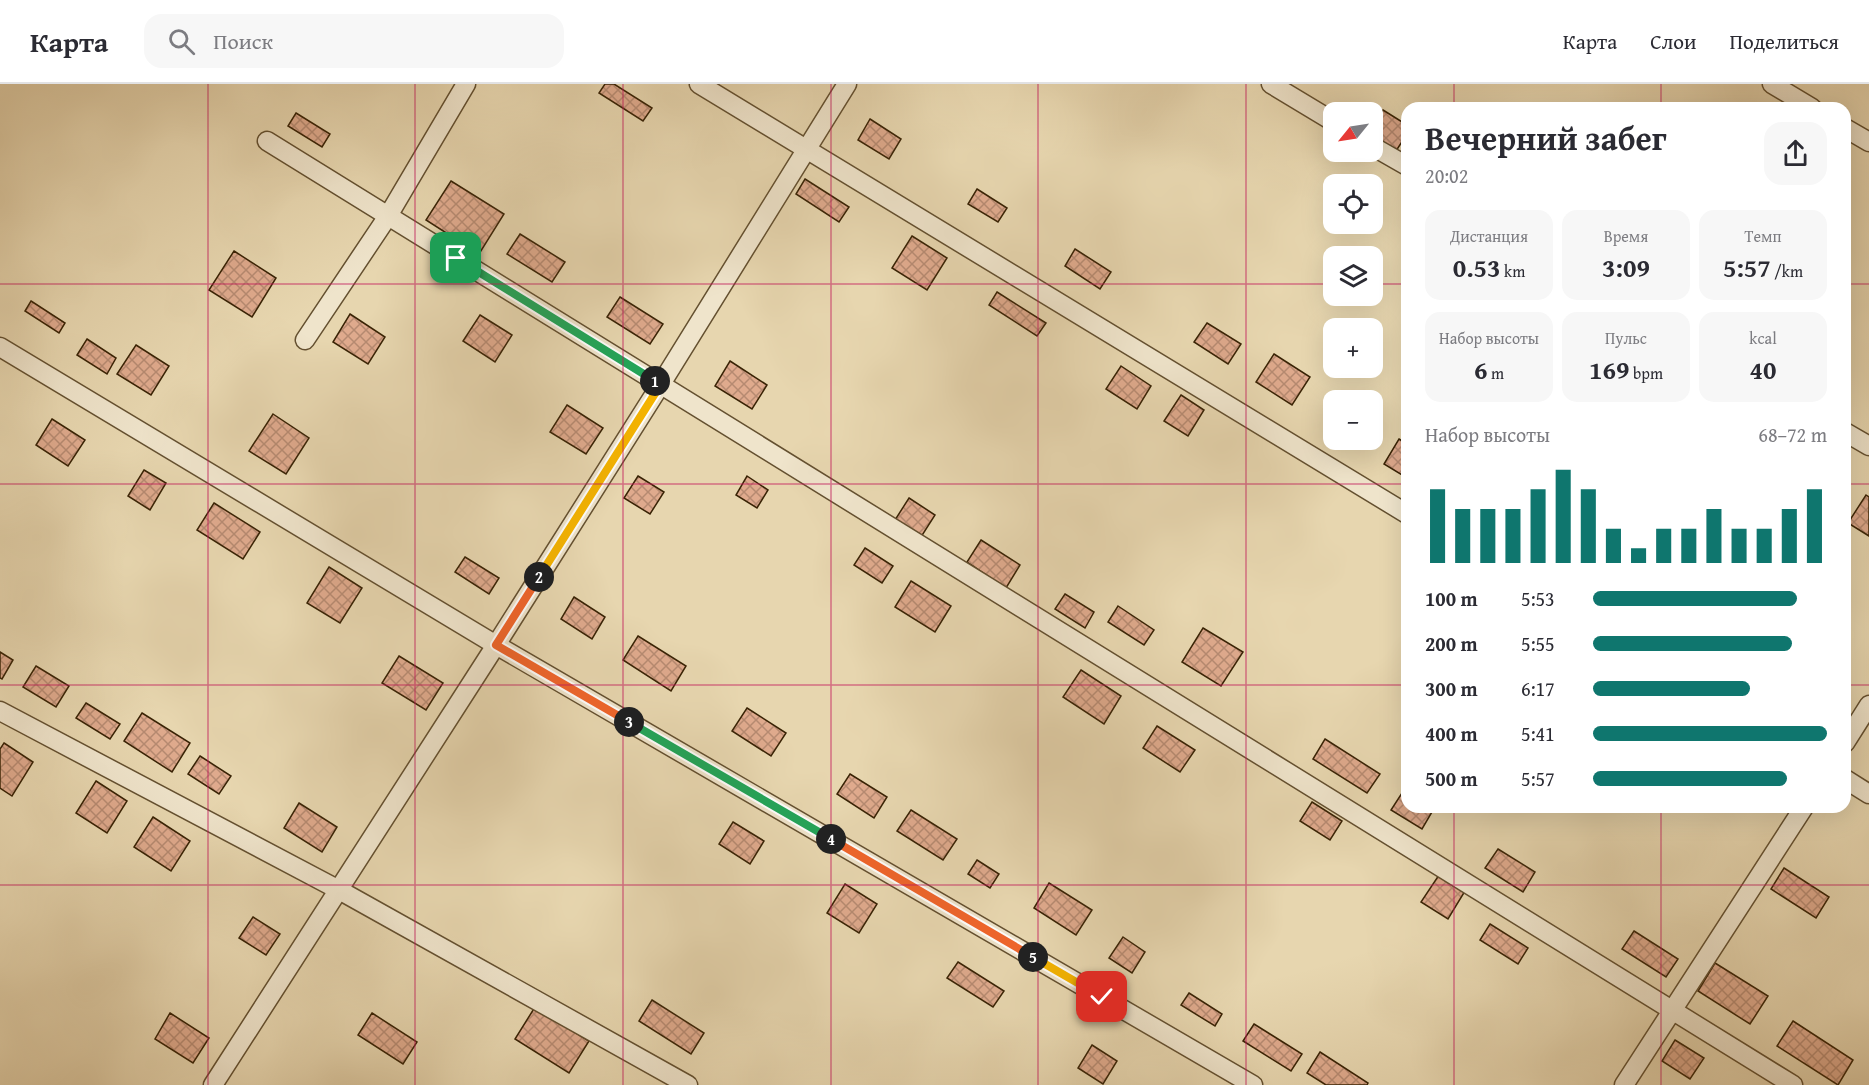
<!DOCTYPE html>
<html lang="ru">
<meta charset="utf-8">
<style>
body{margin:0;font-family:"Gentium Book Plus",serif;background:#f7f7f7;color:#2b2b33;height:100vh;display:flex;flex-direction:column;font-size:22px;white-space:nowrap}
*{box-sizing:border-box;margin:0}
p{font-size:20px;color:#7c7c81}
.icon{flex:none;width:33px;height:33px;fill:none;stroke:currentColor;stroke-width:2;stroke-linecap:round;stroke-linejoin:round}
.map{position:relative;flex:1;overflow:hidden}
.side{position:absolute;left:1401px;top:18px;width:450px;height:711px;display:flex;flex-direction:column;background:#fff;border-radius:18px;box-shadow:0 6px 24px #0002}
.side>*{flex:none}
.needle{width:39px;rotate:240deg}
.tools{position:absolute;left:1323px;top:18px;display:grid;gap:12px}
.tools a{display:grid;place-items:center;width:60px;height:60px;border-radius:12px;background:#fff;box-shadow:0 6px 24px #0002;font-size:30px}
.pin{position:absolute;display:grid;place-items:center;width:51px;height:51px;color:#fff;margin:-26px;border-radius:12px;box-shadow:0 3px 9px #0006}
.km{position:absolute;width:30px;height:30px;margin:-15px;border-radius:50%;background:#222;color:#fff;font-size:16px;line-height:30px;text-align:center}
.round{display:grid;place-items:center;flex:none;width:63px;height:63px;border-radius:18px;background:#f7f7f7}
.overview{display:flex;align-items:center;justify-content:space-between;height:102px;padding:0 24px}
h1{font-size:33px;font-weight:700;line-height:45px}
.figures{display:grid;grid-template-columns:repeat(3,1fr);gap:9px;height:102px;padding:6px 24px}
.figures div{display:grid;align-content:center;border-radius:15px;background:#f7f7f7;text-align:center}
.figures b{font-size:26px;font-weight:700}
.figures small{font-size:16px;font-weight:400}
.figures p{font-size:16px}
.chart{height:168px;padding:12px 24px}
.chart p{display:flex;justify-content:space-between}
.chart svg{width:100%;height:108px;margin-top:6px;stroke:#0f766e;stroke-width:6}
ul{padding:0 24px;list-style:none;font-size:20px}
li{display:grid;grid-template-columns:96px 72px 1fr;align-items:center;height:45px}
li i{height:15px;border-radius:8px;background:#0f766e}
header{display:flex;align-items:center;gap:36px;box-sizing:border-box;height:84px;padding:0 30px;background:#fff;border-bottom:2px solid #e1e1e2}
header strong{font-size:28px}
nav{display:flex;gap:33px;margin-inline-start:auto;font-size:21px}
.search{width:420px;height:54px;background:#f7f7f7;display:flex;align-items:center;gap:15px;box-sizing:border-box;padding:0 21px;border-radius:18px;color:#7c7c81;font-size:22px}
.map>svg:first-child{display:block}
</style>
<header>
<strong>Карта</strong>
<div class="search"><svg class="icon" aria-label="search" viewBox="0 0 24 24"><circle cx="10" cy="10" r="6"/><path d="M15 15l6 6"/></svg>Поиск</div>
<nav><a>Карта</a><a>Слои</a><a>Поделиться</a></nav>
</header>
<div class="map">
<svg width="1869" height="1001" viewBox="0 0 1869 1001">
<defs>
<pattern id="building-cross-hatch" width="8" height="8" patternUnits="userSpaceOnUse" patternTransform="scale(1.5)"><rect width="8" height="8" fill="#dfaa8d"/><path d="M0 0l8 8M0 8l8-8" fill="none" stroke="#b68a71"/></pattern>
</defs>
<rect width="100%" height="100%" fill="#e7d6af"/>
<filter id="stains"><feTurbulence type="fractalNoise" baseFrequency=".00333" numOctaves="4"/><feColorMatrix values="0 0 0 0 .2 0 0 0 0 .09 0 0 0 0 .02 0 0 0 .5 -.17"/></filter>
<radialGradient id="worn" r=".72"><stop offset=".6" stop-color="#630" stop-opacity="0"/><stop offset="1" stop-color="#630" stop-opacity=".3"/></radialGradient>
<g fill="url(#building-cross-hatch)" stroke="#392305" stroke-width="1.5">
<polygon points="605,0 614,0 652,24 643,37 599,9"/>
<polygon points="1383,26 1407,41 1407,50 1396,67 1372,51 1372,43"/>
<polygon points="296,29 330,50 322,63 288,42"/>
<polygon points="870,35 901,55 889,75 858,56"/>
<polygon points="805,95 849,123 839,138 796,110"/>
<polygon points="451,97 504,130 479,170 426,136"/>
<polygon points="977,105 1007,124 998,138 968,120"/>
<polygon points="520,150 565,178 552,198 507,170"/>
<polygon points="912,152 947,174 927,206 892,184"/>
<polygon points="1075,165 1111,188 1100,205 1065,182"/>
<polygon points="234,167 276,194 252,233 209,206"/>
<polygon points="997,208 1046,239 1037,252 989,221"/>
<polygon points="620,213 663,240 650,260 607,233"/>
<polygon points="31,217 65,239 59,249 25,227"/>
<polygon points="350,230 385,253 368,280 333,258"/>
<polygon points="480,231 512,251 495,278 463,257"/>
<polygon points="1207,239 1241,260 1228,280 1194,258"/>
<polygon points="87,255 116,274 107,290 77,271"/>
<polygon points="136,261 169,282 151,311 117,290"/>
<polygon points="1274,270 1310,293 1292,321 1256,298"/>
<polygon points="730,277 767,301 752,325 715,302"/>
<polygon points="1121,282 1151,302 1137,325 1106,305"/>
<polygon points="1181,311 1204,326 1188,352 1164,337"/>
<polygon points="567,321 603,344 586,370 550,348"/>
<polygon points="273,330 309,354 286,390 249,367"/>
<polygon points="52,335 85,356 68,382 36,361"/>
<polygon points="1399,355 1407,360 1407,394 1384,380"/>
<polygon points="144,386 166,399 150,426 128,412"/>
<polygon points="638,392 664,408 650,430 624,414"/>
<polygon points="747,392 768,406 757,424 736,411"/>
<polygon points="1866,411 1869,413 1869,452 1848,439"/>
<polygon points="909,414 935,431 921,453 895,436"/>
<polygon points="214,419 260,448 243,475 197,446"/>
<polygon points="981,456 1020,481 1006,504 967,478"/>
<polygon points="865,464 893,482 882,499 854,481"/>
<polygon points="465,473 499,494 489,510 455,488"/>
<polygon points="329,483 362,504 340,539 307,519"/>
<polygon points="911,497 951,522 935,548 895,523"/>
<polygon points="1065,510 1094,528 1085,544 1055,525"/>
<polygon points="574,513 605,533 592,555 561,535"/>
<polygon points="1118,522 1154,546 1144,561 1108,538"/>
<polygon points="1203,544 1243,568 1221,602 1182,578"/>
<polygon points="638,552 686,582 671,607 623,576"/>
<polygon points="0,568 13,576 2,595 0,594"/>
<polygon points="399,572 443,599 426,626 382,599"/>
<polygon points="36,582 69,602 56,623 23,603"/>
<polygon points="1081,586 1121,612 1104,640 1063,613"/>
<polygon points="86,619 120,640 110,655 76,634"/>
<polygon points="747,624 786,649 771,672 732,647"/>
<polygon points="142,629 190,659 172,688 124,657"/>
<polygon points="1157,642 1195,666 1180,688 1143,664"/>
<polygon points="1325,655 1380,690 1367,709 1313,675"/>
<polygon points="4,659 33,678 12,712 0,704 0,665"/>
<polygon points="200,672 231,692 219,710 188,690"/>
<polygon points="850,690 887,713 874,734 837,710"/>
<polygon points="96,697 127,717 107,749 76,729"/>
<polygon points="1402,709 1407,712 1407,723 1425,723 1432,728 1422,745 1391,726"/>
<polygon points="1312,718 1342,737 1330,756 1300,737"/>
<polygon points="299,719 337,743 322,768 284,744"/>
<polygon points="911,726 957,755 943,776 897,747"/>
<polygon points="153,733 190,757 171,787 134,763"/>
<polygon points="733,738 764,757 750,780 719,760"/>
<polygon points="1498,765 1535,788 1523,808 1485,784"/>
<polygon points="977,776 999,790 990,804 968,790"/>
<polygon points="1784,784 1829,813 1816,834 1771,805"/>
<polygon points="1439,791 1465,807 1448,835 1421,818"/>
<polygon points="1049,799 1092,826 1076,851 1034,824"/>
<polygon points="845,800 877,820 859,849 827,829"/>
<polygon points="253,833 280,850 266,871 239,854"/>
<polygon points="1490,840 1528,864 1518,880 1480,856"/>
<polygon points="1634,847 1678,875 1666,893 1622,865"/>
<polygon points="1123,853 1145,868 1132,889 1109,874"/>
<polygon points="958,878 1004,907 993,923 947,894"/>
<polygon points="1715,879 1768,912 1750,940 1698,907"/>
<polygon points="1189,909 1222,930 1215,942 1181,921"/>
<polygon points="652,916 704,949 691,970 639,937"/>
<polygon points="535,923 589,957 569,989 515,955"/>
<polygon points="170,929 209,954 193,979 155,955"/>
<polygon points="372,929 417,958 403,980 358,951"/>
<polygon points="1793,937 1853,976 1838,1001 1777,962"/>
<polygon points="1254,940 1302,970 1291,987 1243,957"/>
<polygon points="1675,956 1704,974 1690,995 1662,977"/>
<polygon points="1092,961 1117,977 1103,1000 1078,984"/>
<polygon points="1320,968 1368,999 1367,1001 1326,1001 1307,989"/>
</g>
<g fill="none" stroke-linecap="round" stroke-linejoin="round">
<defs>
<g id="minor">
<polyline points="699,0 1407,430"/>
<polyline points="847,0 661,300 496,561 1253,1001"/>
<polyline points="1271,0 1334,38"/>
<polyline points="1772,0 1812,24"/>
<polyline points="1845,44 1869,58"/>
<polyline points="267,57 1793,1001"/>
<polyline points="1372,62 1407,82"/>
<polyline points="305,256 388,132 466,0"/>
<polyline points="0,263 496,561 213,1001"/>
<polyline points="1845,348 1869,362"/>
<polyline points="0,627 339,806 688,1001"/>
<polyline points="1845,659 1869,621"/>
<polyline points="1845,695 1869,710"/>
<polyline points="1624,1001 1804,723"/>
</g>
</defs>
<use href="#minor" stroke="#645030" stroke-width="21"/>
<use href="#minor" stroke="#efe4cb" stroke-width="18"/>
</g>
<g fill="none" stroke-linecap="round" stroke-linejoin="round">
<defs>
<polyline id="split-1" points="456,174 655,297"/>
<polyline id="split-2" points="539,493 661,300 655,297"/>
<polyline id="split-3" points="539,493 496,561 629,638"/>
<polyline id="split-4" points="629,638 831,755"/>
<polyline id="split-5" points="831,755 1033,873"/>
<polyline id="split-6" points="1033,873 1102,913"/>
</defs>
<use href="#split-1" stroke="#fff" stroke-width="12"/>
<use href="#split-2" stroke="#fff" stroke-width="12"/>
<use href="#split-3" stroke="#fff" stroke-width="12"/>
<use href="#split-4" stroke="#fff" stroke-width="12"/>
<use href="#split-5" stroke="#fff" stroke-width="12"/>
<use href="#split-6" stroke="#fff" stroke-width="12"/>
<use href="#split-1" stroke="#22a559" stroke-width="8"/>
<use href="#split-2" stroke="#f5b400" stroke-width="8"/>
<use href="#split-3" stroke="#f0652b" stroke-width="8"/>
<use href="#split-4" stroke="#22a559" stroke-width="8"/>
<use href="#split-5" stroke="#f0652b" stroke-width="8"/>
<use href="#split-6" stroke="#f5b400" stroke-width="8"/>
</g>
<path fill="none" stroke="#c2185b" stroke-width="1.5" stroke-opacity="0.55" d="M208 0V1001M415 0V1001M623 0V1001M831 0V1001M1038 0V1001M1246 0V1001M1454 0V24M1661 0V24M0 200H1334M1372 200H1407M1845 200H1869M0 400H1407M1845 400H1869M0 601H1407M1845 601H1869M1454 723V1001M1661 723V1001M0 801H1869"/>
<rect width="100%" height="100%" filter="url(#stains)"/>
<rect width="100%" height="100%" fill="url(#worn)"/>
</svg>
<div class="tools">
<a><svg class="needle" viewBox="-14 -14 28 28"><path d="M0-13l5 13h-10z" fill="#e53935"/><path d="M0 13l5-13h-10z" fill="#7c7c81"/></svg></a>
<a><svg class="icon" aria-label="locate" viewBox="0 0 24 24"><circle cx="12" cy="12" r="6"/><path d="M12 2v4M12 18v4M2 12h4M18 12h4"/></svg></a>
<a><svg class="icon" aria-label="layers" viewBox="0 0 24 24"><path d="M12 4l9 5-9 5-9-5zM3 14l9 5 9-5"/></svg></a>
<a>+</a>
<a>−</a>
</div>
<div class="pin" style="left:456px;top:174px;background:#1e9e55"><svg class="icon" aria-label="arrive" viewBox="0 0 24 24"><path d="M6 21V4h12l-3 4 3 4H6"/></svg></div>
<div class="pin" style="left:1102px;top:913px;background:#d93025"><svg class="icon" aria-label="check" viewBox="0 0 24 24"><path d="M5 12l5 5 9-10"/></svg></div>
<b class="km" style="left:655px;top:297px">1</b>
<b class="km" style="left:539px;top:493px">2</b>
<b class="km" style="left:629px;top:638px">3</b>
<b class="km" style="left:831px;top:755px">4</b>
<b class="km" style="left:1033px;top:873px">5</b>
<section class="side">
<div class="overview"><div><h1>Вечерний забег</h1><p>20:02</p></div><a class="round"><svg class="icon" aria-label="share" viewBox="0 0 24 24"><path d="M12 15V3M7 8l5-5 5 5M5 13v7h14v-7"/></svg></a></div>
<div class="figures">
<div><p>Дистанция</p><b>0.53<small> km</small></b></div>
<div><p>Время</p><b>3:09</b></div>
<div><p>Темп</p><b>5:57<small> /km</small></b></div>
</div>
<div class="figures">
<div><p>Набор высоты</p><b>6<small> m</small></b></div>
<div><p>Пульс</p><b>169<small> bpm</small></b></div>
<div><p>kcal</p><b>40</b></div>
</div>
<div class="chart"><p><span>Набор высоты</span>68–72 m</p>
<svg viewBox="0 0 160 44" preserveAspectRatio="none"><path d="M5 44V14M15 44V22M25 44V22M35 44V22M45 44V14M55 44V6M65 44V14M75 44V30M85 44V38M95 44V30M105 44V30M115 44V22M125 44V30M135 44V30M145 44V22M155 44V14"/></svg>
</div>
<ul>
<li><b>100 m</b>5:53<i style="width:87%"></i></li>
<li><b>200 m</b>5:55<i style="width:85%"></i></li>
<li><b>300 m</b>6:17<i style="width:67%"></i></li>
<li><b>400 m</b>5:41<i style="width:100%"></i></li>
<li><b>500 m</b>5:57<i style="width:83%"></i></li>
</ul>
</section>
</div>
